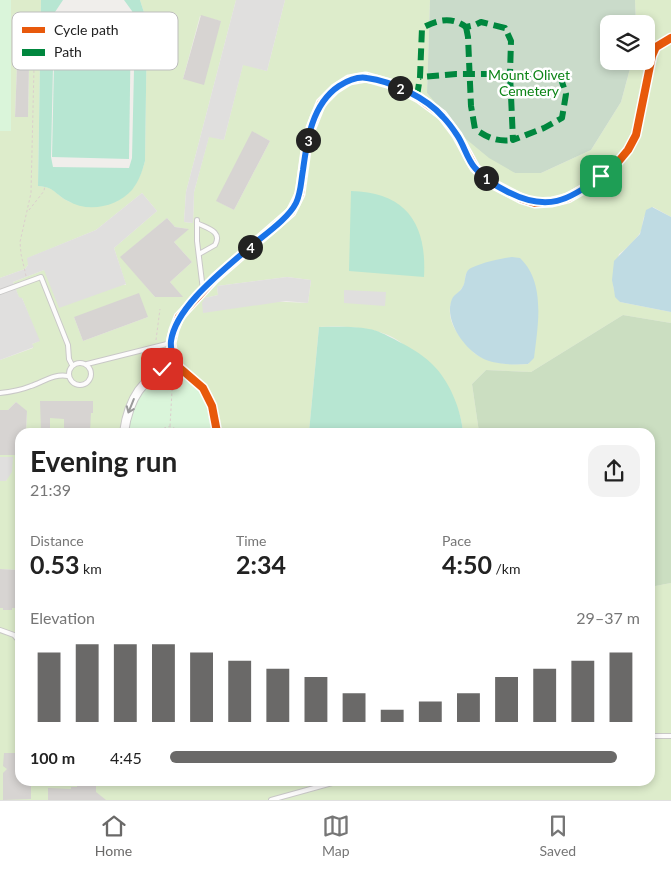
<!DOCTYPE html>
<meta charset="utf-8">
<style>
body{margin:0;font-family:Lato,sans-serif;background:#f2f2f2;color:#222;height:100vh;display:flex;flex-direction:column;font-size:19px;white-space:nowrap}
*{box-sizing:border-box;margin:0}
p{font-size:16px;color:#767676}
.icon{flex:none;width:28px;height:28px;fill:none;stroke:currentColor;stroke-width:2;stroke-linecap:round;stroke-linejoin:round}
.map{position:relative;flex:1;overflow:hidden}
.drawer{position:absolute;left:15px;top:428px;width:640px;height:358px;display:flex;flex-direction:column;background:#fff;border-radius:15px;box-shadow:0 2px 8px #0003}
.drawer>*{flex:none}
.tools{position:absolute;left:600px;top:15px;display:grid;gap:10px}
.tools a{display:grid;place-items:center;width:55px;height:55px;border-radius:10px;background:#fff;box-shadow:0 2px 8px #0003;font-size:25px}
.pin{position:absolute;display:grid;place-items:center;width:42px;height:42px;color:#fff;margin:-21px;border-radius:10px;box-shadow:0 2px 8px #0006}
.km{position:absolute;width:25px;height:25px;margin:-12px;border-radius:50%;background:#222;color:#fff;font-size:14px;line-height:25px;text-align:center}
.round{display:grid;place-items:center;flex:none;width:52px;height:52px;border-radius:15px;background:#f2f2f2}
.head{display:flex;align-items:center;justify-content:space-between;height:85px;padding:0 15px}
h1{font-size:28px;font-weight:700;line-height:38px}
.figures{display:grid;grid-template-columns:repeat(3,1fr);gap:8px;height:85px;padding:5px 15px}
.figures div{display:grid;align-content:center}
.figures b{font-size:25px;font-weight:700}
.figures small{font-size:14px;font-weight:400}
.figures p{font-size:14px}
.chart{height:140px;padding:10px 15px}
.chart p{display:flex;justify-content:space-between}
.chart svg{width:100%;height:90px;margin-top:5px;stroke:#6a6968;stroke-width:6}
ul{padding:0 15px;list-style:none;font-size:16px}
li{display:grid;grid-template-columns:80px 60px 1fr;align-items:center;height:38px}
li i{height:12px;border-radius:6px;background:#6a6968}
.dock{display:flex;justify-content:space-around;align-items:center;height:70px;border-top:1px solid #e0e0e0;background:#fff;font-size:14px;color:#767676}
.dock a{display:grid;justify-items:center;gap:2px}
.dock .selected{color:#6a6968}
.map>svg:first-child{display:block}
</style>
<div class="map">
<svg width="671" height="800" viewBox="0 0 671 800">
<rect width="100%" height="100%" fill="#f0eeeb"/>
<g fill="#ddeccb" fill-rule="evenodd">
<path d="M11 0H41L38 186C56 187 54 194 68 201 73 204 81 204 87 205 119 209 137 191 145 161L147 22 140 0H236L186 192 184 222 193 223 194 192 209 136 224 140 243 64 267 71 285 0H430L427 93 441 108 515 173H541L591 150 621 102 632 61H646V24H636L635 0H671V217L653 207C650 210 646 214 644 217 642 222 643 228 640 233 636 239 625 250 619 254 615 271 608 287 620 302L671 312V323L623 315 531 372 486 370 472 384 479 432H463C460 404 451 396 433 376 424 366 415 354 404 345 385 327 344 325 319 327L309 432H212L208 413 200 394 130 418 128 432H26L27 412 16 402 8 410H0V360L33 348 32 344 39 341 22 298H19L13 282 44 270 126 285 114 248 157 211 142 193 96 230 28 258V265L25 269 0 278V131H11ZM200 16 221 21 183 79ZM17 66H29L28 117 15 116ZM253 132 270 141 234 210 217 201ZM167 218 175 227 188 229 174 242 192 262 170 282 182 297H155L121 257ZM479 266 529 364C511 365 495 364 479 356 474 354 471 349 467 345 456 333 445 318 452 300 454 295 459 293 462 288 470 278 458 272 479 266ZM287 277 311 280 308 303 205 298 218 295 217 286ZM74 317H148L83 341Z"/>
<polygon points="0,455 20,455 20,780 650,780 650,587 671,583 671,800 0,800 0,608 3,608 3,610 11,610 12,608 17,608 18,570 0,569 0,481 6,481 13,458 0,457"/>
</g>
<polygon fill="#cbdec1" points="623,315 671,323 671,583 650,587 650,432 479,432 472,384 486,370 531,372"/>
<polygon fill="#cadbca" points="430,0 635,0 636,24 609,24 609,61 632,61 621,102 591,150 541,173 515,173 489,158 466,139 427,93"/>
<g fill="#daf5da">
<rect x="0" y="0" width="11" height="131"/>
<path d="M169 373C198 374 209 408 212 432H128C131 408 142 379 169 373Z"/>
</g>
<g fill="#b7e6d2">
<path d="M41 0H63L55 12 54 20 51 157 53 167 129 168 132 158 135 25 132 11 124 0H140L147 22 145 161C142 172 139 181 132 190 117 207 88 213 68 201 54 194 55 187 38 186Z"/>
<polygon points="55,18 131,20 129,159 52,157"/>
<path d="M351 191C407 192 427 225 424 277L349 271Z"/>
<path d="M319 327C336 327 353 326 369 329 377 330 386 335 394 339 407 346 421 353 432 364 449 380 461 409 463 432H309Z"/>
</g>
<g fill="#e0dfde">
<polygon points="236,0 285,0 267,71 243,65 224,140 209,137 194,192 193,223 184,222 186,192"/>
<polygon points="142,193 157,211 114,248 126,284 59,308 44,270 13,282 19,297 22,298 40,341 32,344 34,347 0,360 0,278 25,269 28,265 27,258 96,230"/>
<polygon points="287,277 311,280 308,303 286,301 203,313 202,303 205,298 218,295 217,286"/>
<polygon points="344,290 386,292 385,306 344,303"/>
<polygon points="0,457 13,457 12,472 6,481 0,481"/>
</g>
<g fill="#bfdbe3">
<polygon points="652,207 671,217 671,312 620,302 615,297 614,290 612,280 614,261 640,234 646,210"/>
<path d="M512 257 520 258C546 283 538 325 534 358L528 364C512 365 491 365 477 355 461 344 444 318 452 299 454 294 460 292 462 288 467 282 463 272 471 268 484 262 499 259 512 257Z"/>
</g>
<g fill="#d7d4d2">
<polygon points="201,15 221,21 204,85 183,79"/>
<polygon points="17,66 29,66 28,117 15,117"/>
<polygon points="252,131 270,141 234,210 216,201"/>
<polygon points="167,218 175,227 189,229 174,242 192,262 170,282 183,297 155,297 120,257"/>
<polygon points="139,293 148,317 83,341 74,317"/>
<polygon points="40,401 93,401 93,413 91,413 90,432 64,432 64,419 50,418 50,432 41,432"/>
<polygon points="16,402 27,411 26,432 20,432 20,455 0,455 0,410 8,410"/>
<polygon points="0,569 18,570 17,608 12,608 12,610 3,610 3,608 0,608"/>
<polygon points="4,753 20,753 20,780 31,781 31,799 3,800 3,773 7,769 3,766"/>
<polygon points="77,780 96,780 96,792 106,800 48,800 48,788 71,789 71,787 77,787"/>
</g>
<g fill="none" stroke-linecap="round" stroke-linejoin="round">
<defs>
<g id="service">
<polyline points="197,220 197,241 203,290"/>
<path d="M197 223C206 228 223 231 215 245L199 254"/>
<polyline points="0,292 41,277 68,345 69,359 72,365"/>
<circle cx="80" cy="374" r="11"/>
<polyline points="87,364 171,343"/>
<path d="M0 393C11 392 21 390 31 386 43 382 55 373 68 376"/>
<polyline points="0,630 14,635 20,642"/>
<polyline points="650,736 671,736"/>
<polyline points="271,800 343,780"/>
</g>
<g id="minor">
<path d="M124 432C129 398 142 378 174 363"/>
<polyline points="217,432 212,406 203,388 174,363 171,343 174,330 179,317 215,278 291,212 300,194 306,150 311,128 321,103 335,89 349,80 366,77 394,85 419,98 442,115 457,135 475,168 493,184 522,199 535,203 552,202 568,198 587,187 618,162 628,150 636,135 652,56 656,47 671,38"/>
</g>
</defs>
<use href="#service" stroke="#c9c8c7" stroke-width="6"/>
<use href="#minor" stroke="#c9c8c7" stroke-width="10"/>
<g stroke="#dccecd" stroke-width="1" stroke-dasharray="2.5 2.5" stroke-linecap="butt">
<polyline points="29,210 44,191 45,185"/>
<polyline points="26,276 21,254 20,242 31,193 35,25"/>
<polyline points="156,340 160,309"/>
<polyline points="151,366 156,354"/>
<polyline points="170,426 173,374"/>
<path d="M160 432C165 425 174 425 178 432"/>
</g>
<use href="#service" stroke="#fdfcfc" stroke-width="4"/>
<use href="#minor" stroke="#fdfcfc" stroke-width="8"/>
<g stroke="#00873e" stroke-width="6" stroke-dasharray="12 6" stroke-linecap="butt">
<path d="M466 27 468 37 471 106 475 129C488 138 497 142 513 140"/>
<path d="M417 96 420 77 422 28C437 20 451 16 466 27L475 25 481 22 505 28 511 41 510 74 550 75 561 79 566 94 562 118 544 128 513 140 510 74H456L420 77"/>
</g>
<defs>
<polyline id="cycleway" points="217,432 212,406 203,388 174,363 171,343 174,330 179,317 215,278 291,212 300,194 306,150 311,128 321,103 335,89 349,80 366,77 394,85 419,98 442,115 457,135 475,168 493,184 522,199 535,203 552,202 568,198 587,187 618,162 628,150 636,135 652,56 656,47 671,38"/>
</defs>
<use href="#cycleway" stroke="#fff" stroke-width="11"/>
<use href="#cycleway" stroke="#e8590c" stroke-width="8"/>
</g>
<defs><path id="oneway-shaft" d="M-6 0H5M1.5-3L5.5 0L1.5 3" fill="none" stroke-width="1.6" stroke-linecap="round" stroke-linejoin="round" transform="scale(1.25)"/></defs>
<use stroke="#9a9a9a" href="#oneway-shaft" transform="translate(131 406) rotate(112)"/>
<g fill="none" stroke-linecap="round" stroke-linejoin="round">
<defs>
<path id="route" d="M162 369 174 363C173 356 170 348 171 341 176 306 224 270 250 247 264 235 288 219 296 203 301 193 301 181 303 170 307 140 312 104 339 86 347 81 357 76 367 78 391 81 427 98 443 117 448 122 453 129 457 135 464 145 467 159 475 168 484 179 496 186 508 192 547 212 569 201 601 176"/>
</defs>
<use href="#route" stroke="#fff" stroke-width="10"/>
<use href="#route" stroke="#1a73e8" stroke-width="6"/>
</g>
<g text-anchor="middle" stroke-width="5" stroke-linejoin="round" paint-order="stroke">
<g font-size="14" fill="#0c8416" stroke="#fff">
<text x="529" y="80">Mount Olivet<tspan x="529" dy="16">Cemetery</tspan></text>
</g>
</g>
<rect x="12" y="12" width="166" height="58" rx="8" fill="#fff" stroke="#bdbdbd" stroke-width="1"/>
<rect x="22" y="27" width="23" height="6" fill="#e8590c"/>
<rect x="22" y="49" width="23" height="7" fill="#00873e"/>
<g font-size="14" fill="#222">
<text x="54" y="35">Cycle path</text>
<text x="54" y="57">Path</text>
</g>
</svg>
<div class="tools">
<a><svg class="icon" aria-label="layers" viewBox="0 0 24 24"><path d="M12 4l9 5-9 5-9-5zM3 14l9 5 9-5"/></svg></a>
</div>
<div class="pin" style="left:601px;top:176px;background:#1e9e55"><svg class="icon" aria-label="arrive" viewBox="0 0 24 24"><path d="M6 21V4h12l-3 4 3 4H6"/></svg></div>
<div class="pin" style="left:162px;top:369px;background:#d93025"><svg class="icon" aria-label="check" viewBox="0 0 24 24"><path d="M5 12l5 5 9-10"/></svg></div>
<b class="km" style="left:486px;top:178px">1</b>
<b class="km" style="left:400px;top:88px">2</b>
<b class="km" style="left:308px;top:140px">3</b>
<b class="km" style="left:250px;top:247px">4</b>
<section class="drawer">
<div class="head"><div><h1>Evening run</h1><p>21:39</p></div><a class="round"><svg class="icon" aria-label="share" viewBox="0 0 24 24"><path d="M12 15V3M7 8l5-5 5 5M5 13v7h14v-7"/></svg></a></div>
<div class="figures">
<div><p>Distance</p><b>0.53<small> km</small></b></div>
<div><p>Time</p><b>2:34</b></div>
<div><p>Pace</p><b>4:50<small> /km</small></b></div>
</div>
<div class="chart"><p><span>Elevation</span>29–37 m</p>
<svg viewBox="0 0 160 44" preserveAspectRatio="none"><path d="M5 44V10M15 44V6M25 44V6M35 44V6M45 44V10M55 44V14M65 44V18M75 44V22M85 44V30M95 44V38M105 44V34M115 44V30M125 44V22M135 44V18M145 44V14M155 44V10"/></svg>
</div>
<ul>
<li><b>100 m</b>4:45<i style="width:95%"></i></li>
</ul>
</section>
</div>
<nav class="dock">
<a class="selected"><svg class="icon" aria-label="home" viewBox="0 0 24 24"><path d="M3 11l9-7 9 7M6 9v11h12V9"/></svg>Home</a>
<a><svg class="icon" aria-label="map" viewBox="0 0 24 24"><path d="M3 6l6-2 6 2 6-2v14l-6 2-6-2-6 2zM9 4v14M15 6v14"/></svg>Map</a>
<a><svg class="icon" aria-label="saved" viewBox="0 0 24 24"><path d="M7 4h10v16l-5-4-5 4z"/></svg>Saved</a>
</nav>
